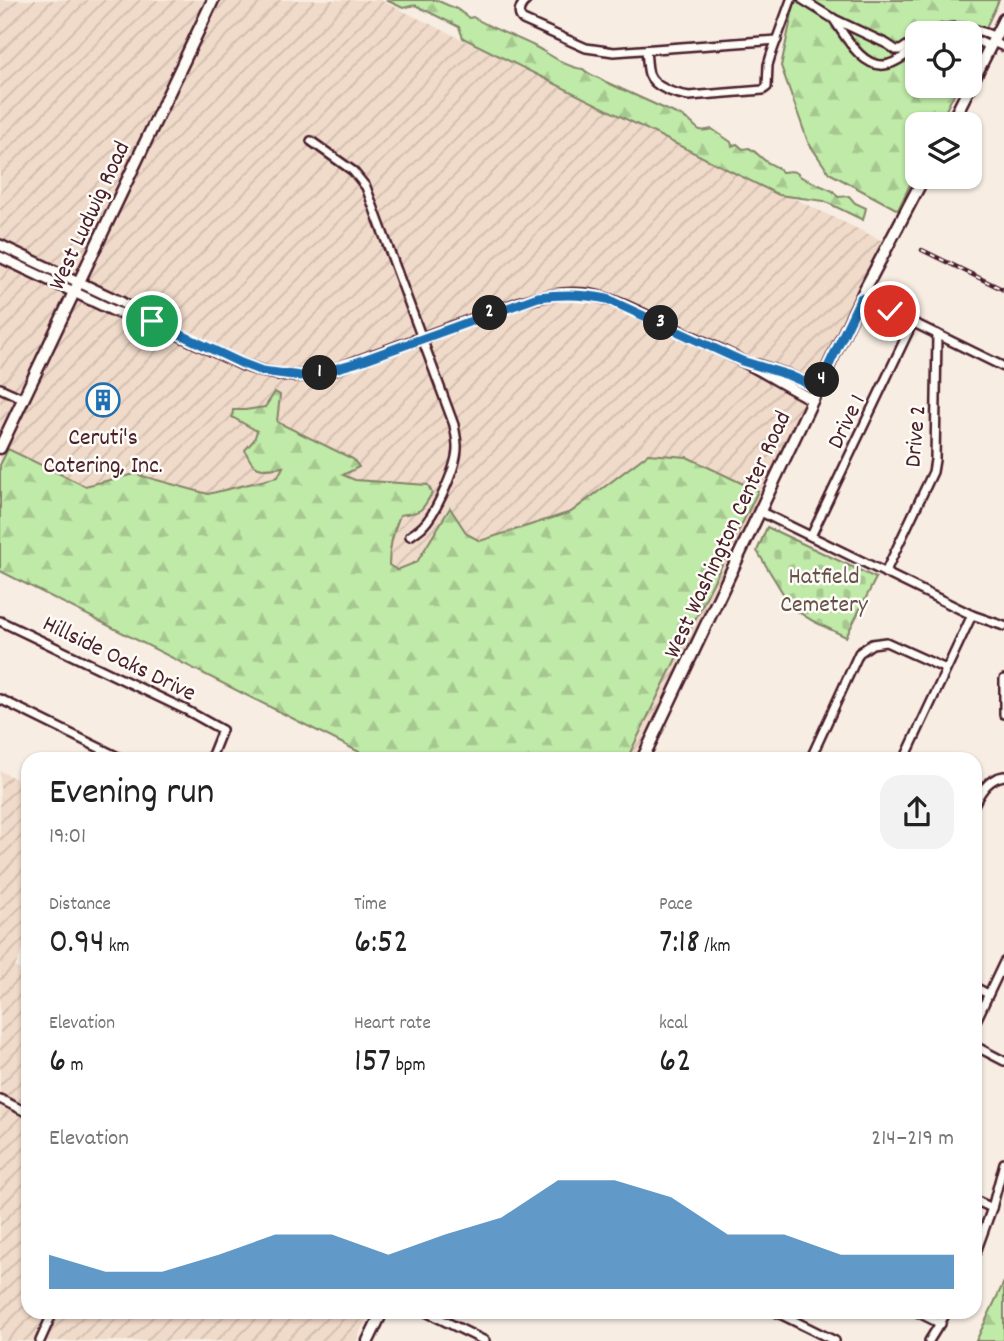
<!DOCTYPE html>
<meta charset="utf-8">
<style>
body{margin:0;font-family:Dekko,sans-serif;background:#f2f2f2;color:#222;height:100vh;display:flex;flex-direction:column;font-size:26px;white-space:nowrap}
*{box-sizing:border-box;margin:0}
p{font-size:23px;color:#767676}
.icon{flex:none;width:38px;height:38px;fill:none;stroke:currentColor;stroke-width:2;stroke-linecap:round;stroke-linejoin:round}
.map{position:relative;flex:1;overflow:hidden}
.side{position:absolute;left:21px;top:752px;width:961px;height:567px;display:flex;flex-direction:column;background:#fff;border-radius:21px;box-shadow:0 2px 5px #0004}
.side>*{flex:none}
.fabs{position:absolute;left:905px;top:21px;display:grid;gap:14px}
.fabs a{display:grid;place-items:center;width:77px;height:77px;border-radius:14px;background:#fff;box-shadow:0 2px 5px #0004;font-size:35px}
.pin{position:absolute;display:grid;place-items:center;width:60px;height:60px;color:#fff;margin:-30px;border:4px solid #fff;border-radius:50%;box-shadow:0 2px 7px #0007}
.km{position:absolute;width:35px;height:35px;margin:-18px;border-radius:50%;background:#222;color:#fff;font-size:19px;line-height:35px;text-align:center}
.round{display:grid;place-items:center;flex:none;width:74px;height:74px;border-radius:21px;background:#f2f2f2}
.summary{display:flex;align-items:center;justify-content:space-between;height:119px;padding:0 28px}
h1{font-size:38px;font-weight:600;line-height:52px}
.figures{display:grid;grid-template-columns:repeat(3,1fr);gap:10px;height:119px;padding:7px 28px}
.figures div{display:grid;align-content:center}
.figures b{font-size:35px;font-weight:600}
.figures small{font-size:19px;font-weight:400}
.figures p{font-size:19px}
.chart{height:196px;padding:14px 28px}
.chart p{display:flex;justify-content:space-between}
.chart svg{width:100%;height:126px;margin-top:7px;fill:#1f6fb2;opacity:.7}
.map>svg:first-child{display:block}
</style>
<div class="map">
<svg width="1004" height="1341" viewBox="0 0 1004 1341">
<defs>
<pattern id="industrial-furrows" width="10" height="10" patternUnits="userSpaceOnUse" patternTransform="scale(1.75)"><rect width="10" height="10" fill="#f0dac9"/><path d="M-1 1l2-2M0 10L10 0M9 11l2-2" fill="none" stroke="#cfbbad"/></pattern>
<pattern id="forest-firs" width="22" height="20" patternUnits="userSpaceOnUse" patternTransform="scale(1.75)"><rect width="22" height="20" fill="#bfeaa7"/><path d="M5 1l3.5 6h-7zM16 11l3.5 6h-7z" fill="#a6c890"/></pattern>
<pattern id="cemetery-stones" width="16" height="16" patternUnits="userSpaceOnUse" patternTransform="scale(1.75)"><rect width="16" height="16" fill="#bfeaa7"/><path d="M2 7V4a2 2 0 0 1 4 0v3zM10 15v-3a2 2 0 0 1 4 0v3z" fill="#a6c890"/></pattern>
</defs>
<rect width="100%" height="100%" fill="#f7ede2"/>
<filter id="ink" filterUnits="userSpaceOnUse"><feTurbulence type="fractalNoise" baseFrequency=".0143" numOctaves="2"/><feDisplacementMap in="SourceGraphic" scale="14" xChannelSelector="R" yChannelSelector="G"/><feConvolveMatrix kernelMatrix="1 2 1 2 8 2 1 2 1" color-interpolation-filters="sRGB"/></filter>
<g filter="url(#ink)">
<g fill="url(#industrial-furrows)">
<polygon points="0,0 380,0 885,242 639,759 398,759 0,562"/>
<polygon points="0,771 28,785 28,938 15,967 28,974 28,1312 369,1313 356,1341 0,1341"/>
</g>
<g fill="url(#forest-firs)" stroke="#848469" stroke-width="2">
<path d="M386 0H436L457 9 469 18 473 17C492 29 514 36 534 46 550 54 565 67 583 69 590 76 598 77 606 82 632 94 659 106 685 118 698 125 694 134 712 129L731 142 732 146 737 144 743 149 749 148C755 151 758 155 763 159 769 165 777 165 782 172 790 171 796 170 801 177L833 191 838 197 849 196 855 203 866 208 863 220 824 201 779 195 463 38 459 27 415 5 403 8Z"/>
<polygon points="795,0 999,0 970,61 970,33 917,33 917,86 958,86 939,124 917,124 917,170 898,210 829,173 808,142 781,66"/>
<path d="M275 392 280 395 277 422 353 459 359 467 343 475 355 480 428 485 432 493C421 513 421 512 400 515 393 532 389 547 389 565L397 570 417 562 450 508 467 534 480 541 571 512 648 454 687 457 758 491 627 759H373L0 571V465L8 449 85 486 135 474 208 494 278 477 283 467C261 470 254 473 245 450L254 440 257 431 232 417 233 410H245L265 407Z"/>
<polygon points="1004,1282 1004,1341 976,1341"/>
</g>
<polygon fill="url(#cemetery-stones)" stroke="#848469" stroke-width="2" points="767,527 876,578 846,637 813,621 792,608 757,551"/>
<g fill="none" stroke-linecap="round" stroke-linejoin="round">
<defs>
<g id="minor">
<path d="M527 0C520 5 516 14 523 20L586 48 614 52 777 40"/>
<polyline points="803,0 832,18 887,44 896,50 901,50 917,39"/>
<path d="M833 18C845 36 864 72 889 64 900 61 908 53 917 47"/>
<path d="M929 33C951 23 974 27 996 37"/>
<polyline points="970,37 991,47"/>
<polyline points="993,42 1004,47"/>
<path d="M646 50C647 58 647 67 649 74 654 88 676 94 689 96L763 90 767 87 768 65 771 55 791 0"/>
<path d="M311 141 353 171 366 187 454 425C455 432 457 439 457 446 458 465 436 513 423 526 419 530 414 533 410 536"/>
<polyline points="861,297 1004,367"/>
<polyline points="0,388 24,399"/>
<polyline points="761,512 972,615 1004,626"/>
<polyline points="811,536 913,322"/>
<polyline points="885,573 933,472 935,460 937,334"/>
<polyline points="0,621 186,710 222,730 210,760"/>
<polyline points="1004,679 1004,714"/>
<polyline points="0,699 124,760"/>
<polyline points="810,760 859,653 872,644 886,642 946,669"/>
<polyline points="904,760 972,615"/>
<path d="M975 803C981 790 990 778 1004 776"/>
<polyline points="975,987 988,994"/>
<polyline points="975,1023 1004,962"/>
<polyline points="975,1046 1004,1061"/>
<polyline points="0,1099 28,1113"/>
<polyline points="975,1200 992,1208"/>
<polyline points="975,1255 992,1208 1004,1163"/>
<polyline points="426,1312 485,1341"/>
<polyline points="776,1312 835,1341"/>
<polyline points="917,1312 941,1324"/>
<polyline points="40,1341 53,1312"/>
<polyline points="929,1341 947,1312"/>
</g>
<g id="tertiary">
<path d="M0 245 121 302 160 326 241 364 262 371 284 375 301 376 333 370 521 302C542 296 563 292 585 294 611 297 636 311 660 322 687 335 716 347 742 361 766 373 789 388 813 400"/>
<polyline points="0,257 116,312 145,321"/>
<polyline points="757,365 788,375 818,389"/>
</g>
<g id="secondary">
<polyline points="951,124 1004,19"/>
<polyline points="0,448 213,0"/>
<polyline points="642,760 865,289 924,177"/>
<polyline points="368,1341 382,1312"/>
</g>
</defs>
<use href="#minor" stroke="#4a1f2b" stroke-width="12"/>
<use href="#tertiary" stroke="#4a1f2b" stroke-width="14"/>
<use href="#secondary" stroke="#4a1f2b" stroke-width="15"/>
<use href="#minor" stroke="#fdfcf7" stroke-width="7"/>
<use href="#tertiary" stroke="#fdfcf7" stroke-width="9"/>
<use href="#secondary" stroke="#fdfcf7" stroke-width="10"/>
<defs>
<polyline id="rail" points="922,250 1004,290"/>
</defs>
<use href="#rail" stroke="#4a1f2b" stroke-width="4.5"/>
<use href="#rail" stroke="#fdfcf7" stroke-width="2" stroke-dasharray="5" stroke-linecap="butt"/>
</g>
</g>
<g fill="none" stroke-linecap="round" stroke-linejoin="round" filter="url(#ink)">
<defs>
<path id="route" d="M152 321 241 363 262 371 301 376 317 374 355 363 538 297C562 294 583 294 607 299L742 361 788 375 818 388 861 298 890 311"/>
</defs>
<use href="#route" stroke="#fff" stroke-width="14"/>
<use href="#route" stroke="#1f6fb2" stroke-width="9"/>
</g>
<defs>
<symbol id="building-ring" viewBox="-11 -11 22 22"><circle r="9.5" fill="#fdfcf7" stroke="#1f6fb2" stroke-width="1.5"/><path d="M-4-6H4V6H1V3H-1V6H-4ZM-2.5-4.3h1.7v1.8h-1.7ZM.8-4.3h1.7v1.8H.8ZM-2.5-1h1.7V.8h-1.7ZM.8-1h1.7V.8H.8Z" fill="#1f6fb2"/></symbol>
</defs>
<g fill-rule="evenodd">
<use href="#building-ring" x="84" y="381" width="38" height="38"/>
</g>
<g text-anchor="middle" stroke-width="5" stroke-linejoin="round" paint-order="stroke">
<g font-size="24" fill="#4a1f2b" stroke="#fdfcf7">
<text transform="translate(88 215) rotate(-65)" y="8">West Ludwig Road</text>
<text transform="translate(845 421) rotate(-64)" y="8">Drive 1</text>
<text transform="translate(914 436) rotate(-85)" y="8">Drive 2</text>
<text transform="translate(726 534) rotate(-65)" y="8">West Washington Center Road</text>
<text transform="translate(120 657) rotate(26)" y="8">Hillside Oaks Drive</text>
</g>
<g font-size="24" fill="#4a1f2b" stroke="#fdfcf7">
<text x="103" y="444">Ceruti's<tspan x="103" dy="28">Catering, Inc.</tspan></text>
</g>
<g font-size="24" fill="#67524a" stroke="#fdfcf7">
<text x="824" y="583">Hatfield<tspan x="824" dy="28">Cemetery</tspan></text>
</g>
</g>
</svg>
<div class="fabs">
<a><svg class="icon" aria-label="locate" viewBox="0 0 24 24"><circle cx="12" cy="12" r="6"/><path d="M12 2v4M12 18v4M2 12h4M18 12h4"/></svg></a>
<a><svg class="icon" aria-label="layers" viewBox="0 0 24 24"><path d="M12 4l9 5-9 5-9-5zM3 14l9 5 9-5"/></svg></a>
</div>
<div class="pin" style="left:152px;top:321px;background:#1e9e55"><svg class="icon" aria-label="arrive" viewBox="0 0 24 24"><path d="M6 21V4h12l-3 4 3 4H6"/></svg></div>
<div class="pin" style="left:890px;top:311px;background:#d93025"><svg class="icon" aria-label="check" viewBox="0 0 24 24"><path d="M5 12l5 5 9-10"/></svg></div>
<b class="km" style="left:320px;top:373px">1</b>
<b class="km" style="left:490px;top:313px">2</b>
<b class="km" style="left:661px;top:323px">3</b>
<b class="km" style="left:822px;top:380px">4</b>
<section class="side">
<div class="summary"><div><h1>Evening run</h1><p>19:01</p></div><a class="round"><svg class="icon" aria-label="share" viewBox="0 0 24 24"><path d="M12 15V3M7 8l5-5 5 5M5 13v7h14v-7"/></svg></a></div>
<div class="figures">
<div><p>Distance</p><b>0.94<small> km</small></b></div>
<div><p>Time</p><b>6:52</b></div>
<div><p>Pace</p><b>7:18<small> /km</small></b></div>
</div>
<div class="figures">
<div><p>Elevation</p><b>6<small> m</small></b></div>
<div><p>Heart rate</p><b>157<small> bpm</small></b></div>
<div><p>kcal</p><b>62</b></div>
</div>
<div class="chart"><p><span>Elevation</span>214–219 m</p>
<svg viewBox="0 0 160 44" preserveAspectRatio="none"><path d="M0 44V32L10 38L20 38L30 32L40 25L50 25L60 32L70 25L80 19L90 6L100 6L110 12L120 25L130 25L140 32L150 32L160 32V44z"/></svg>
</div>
</section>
</div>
